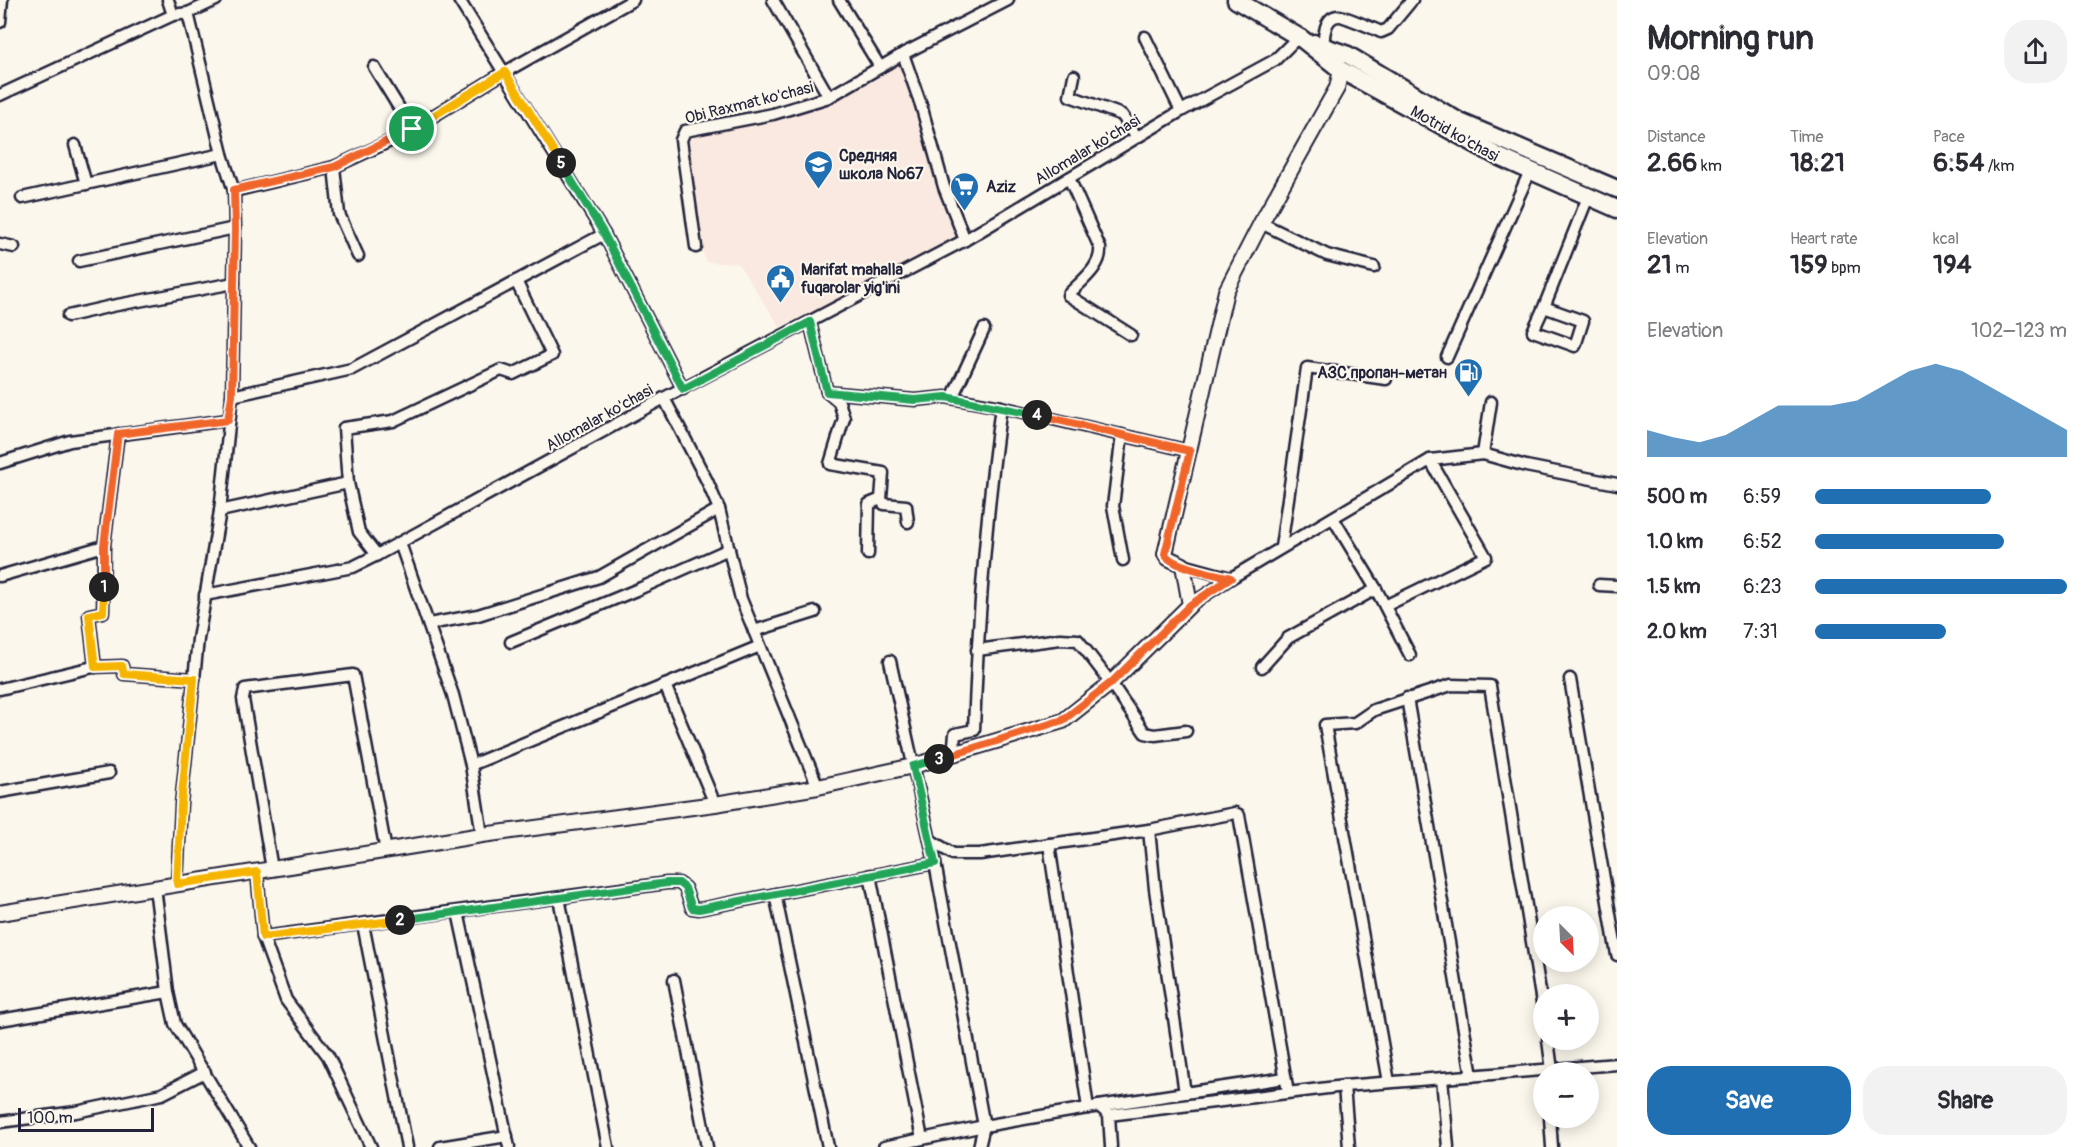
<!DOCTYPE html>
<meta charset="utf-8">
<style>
body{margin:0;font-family:Pangolin,sans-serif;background:#f2f2f3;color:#2b2b33;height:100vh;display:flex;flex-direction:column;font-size:22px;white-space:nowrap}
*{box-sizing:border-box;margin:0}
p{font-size:20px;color:#7c7c81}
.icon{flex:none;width:33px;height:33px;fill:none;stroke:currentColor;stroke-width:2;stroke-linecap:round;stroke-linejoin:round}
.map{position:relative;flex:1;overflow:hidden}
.details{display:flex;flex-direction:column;background:#fff;width:480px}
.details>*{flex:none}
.needle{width:39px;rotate:156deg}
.buttons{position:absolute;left:1533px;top:906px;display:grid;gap:12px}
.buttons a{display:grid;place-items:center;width:66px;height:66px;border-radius:50%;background:#fff;box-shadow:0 3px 15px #0003;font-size:30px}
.scale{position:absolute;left:18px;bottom:15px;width:136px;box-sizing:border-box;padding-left:6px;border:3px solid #22223b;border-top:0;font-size:16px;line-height:21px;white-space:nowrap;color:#22223b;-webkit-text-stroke:4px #fbf7ec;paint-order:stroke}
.pin{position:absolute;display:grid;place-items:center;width:51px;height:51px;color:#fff;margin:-26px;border:3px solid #fff;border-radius:50%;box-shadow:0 2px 6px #0007}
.km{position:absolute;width:30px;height:30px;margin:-15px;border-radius:50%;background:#222;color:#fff;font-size:16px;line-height:30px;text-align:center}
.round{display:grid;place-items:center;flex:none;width:63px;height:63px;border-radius:24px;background:#f2f2f3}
.head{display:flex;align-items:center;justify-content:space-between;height:102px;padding:0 30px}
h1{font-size:33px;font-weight:800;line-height:45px}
.metrics{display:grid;grid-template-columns:repeat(3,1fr);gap:9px;height:102px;padding:6px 30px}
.metrics div{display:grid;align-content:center}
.metrics b{font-size:26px;font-weight:800}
.metrics small{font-size:16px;font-weight:400}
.metrics p{font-size:16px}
.chart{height:168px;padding:12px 30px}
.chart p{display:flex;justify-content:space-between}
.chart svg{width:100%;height:108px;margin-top:6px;fill:#1f6fb2;opacity:.7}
.cta{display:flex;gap:12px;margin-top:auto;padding:12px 30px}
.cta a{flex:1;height:69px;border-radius:24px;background:#1f6fb2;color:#fff;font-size:24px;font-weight:800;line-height:69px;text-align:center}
.cta a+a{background:#f2f2f3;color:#2b2b33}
ul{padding:0 30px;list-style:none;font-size:20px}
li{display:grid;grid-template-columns:96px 72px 1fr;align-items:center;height:45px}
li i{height:15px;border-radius:8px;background:#1f6fb2}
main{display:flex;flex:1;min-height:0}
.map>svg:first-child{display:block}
</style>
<main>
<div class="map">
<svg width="1617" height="1147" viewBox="0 0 1617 1147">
<rect width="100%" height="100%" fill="#fbf7ec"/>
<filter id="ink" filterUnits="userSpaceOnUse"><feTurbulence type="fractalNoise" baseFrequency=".0167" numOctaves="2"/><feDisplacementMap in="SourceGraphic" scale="12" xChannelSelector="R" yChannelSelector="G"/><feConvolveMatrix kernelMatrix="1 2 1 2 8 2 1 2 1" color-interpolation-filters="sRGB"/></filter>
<g filter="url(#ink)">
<polygon fill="#fae9e0" points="902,58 918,99 951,221 958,234 837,301 780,327 738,264 706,262 699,239 686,134 712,132 837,93"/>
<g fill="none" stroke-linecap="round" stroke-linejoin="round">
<defs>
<g id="minor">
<polyline points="168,0 173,15"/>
<polyline points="459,0 604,234 683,389"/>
<polyline points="773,0 829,97"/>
<polyline points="839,0 880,67"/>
<polyline points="0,22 2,0"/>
<polyline points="1145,37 1181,111"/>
<path d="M1324 47C1323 36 1325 15 1340 16 1343 16 1375 29 1381 32L1388 29 1412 0"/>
<polyline points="903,54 921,105 944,187 965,240"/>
<polyline points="374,67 412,129"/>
<polyline points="1074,76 1070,96 1122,115 1137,137"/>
<polyline points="0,95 173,15 188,13 216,0"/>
<polyline points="75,145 86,184"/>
<polyline points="334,167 339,214 358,256"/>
<path d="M1069 178 1100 248C1102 267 1080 282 1068 295L1131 335"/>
<polyline points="234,191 334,167 399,137 505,72 633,0"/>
<polyline points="22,198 222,154"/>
<polyline points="1261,223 1327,255 1374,267"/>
<polyline points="0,244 14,247"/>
<polyline points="696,247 681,140 685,131 773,114 829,97 903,54 1008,0"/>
<polyline points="79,261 235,228"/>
<polyline points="1544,307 1583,321 1575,346 1533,331 1544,307 1588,197"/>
<polyline points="68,316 112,306 234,283"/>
<polyline points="810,322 827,392 915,400 946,397 1001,407 1190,451"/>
<polyline points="1447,357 1530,171"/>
<polyline points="827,392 839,402 844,418 830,464 883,473 881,499 869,504 868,554"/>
<polyline points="232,396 352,369 604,234"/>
<polyline points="664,398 707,481 719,509 741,599 818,787"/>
<polyline points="952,398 984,329"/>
<polyline points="1122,435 1113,506 1123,560"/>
<polyline points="1483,454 1491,402"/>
<polyline points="0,463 70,441 228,420"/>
<polyline points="881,499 884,504 906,506 908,522"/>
<polyline points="220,511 348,483"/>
<polyline points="1333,518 1376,589 1410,655"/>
<polyline points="400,543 453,695 471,765 482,835"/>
<polyline points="1281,547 1307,368 1386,379"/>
<polyline points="377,555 359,532 348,483 344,428 393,421 501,370 513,374 552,355 516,281"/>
<polyline points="1183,565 1231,578 1430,460 1483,454 1526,466 1617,484"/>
<polyline points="0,576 104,546 118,434"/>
<polyline points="1599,585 1617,586"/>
<polyline points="205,595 353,567 377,555 664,398 965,240 1181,111 1275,60 1298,37"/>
<polyline points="1190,605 1231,578"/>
<polyline points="1385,606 1486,557 1430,460"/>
<polyline points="429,624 478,615 599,577 719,509"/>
<polyline points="754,631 815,612"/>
<polyline points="511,642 641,588 729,549"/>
<polyline points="977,650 1060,639 1078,640 1111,683 1145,733 1155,735 1186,731"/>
<polyline points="890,661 935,863 984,1126 979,1147"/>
<polyline points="95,667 89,615 103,612 104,546"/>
<polyline points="1262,667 1288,638 1376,589"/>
<polyline points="1570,679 1617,955"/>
<polyline points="665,685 715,804"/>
<polyline points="0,689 93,667 122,666 124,674 194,679"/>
<polyline points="1407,698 1472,1076"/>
<path d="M953 755 955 734 974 730C978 622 986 514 1001 407"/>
<polyline points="471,765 760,646"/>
<polyline points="0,792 109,773"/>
<polyline points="930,840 953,854 980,854 1149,830 1235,813 1239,815 1288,1092"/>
<polyline points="1049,844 1088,1108"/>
<polyline points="272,869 243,699 245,689 353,675 386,851"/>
<polyline points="257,872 263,937 286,1000 328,1056 371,1147"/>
<polyline points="870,875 922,1139"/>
<polyline points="177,884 181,804 194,679 198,639 220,511 232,396 235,228 234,191 222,154 188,13"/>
<polyline points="155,887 168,992 175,1024 249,1147"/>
<polyline points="775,894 828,1147"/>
<polyline points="559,898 608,1147"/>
<polyline points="458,912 509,1147"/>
<polyline points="363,924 407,1147"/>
<polyline points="263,937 667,883 679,883 685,888 692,908 699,909 935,863"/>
<polyline points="674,980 707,1147"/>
<polyline points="0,1020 168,992"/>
<polyline points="1548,1040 1552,1070"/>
<polyline points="1442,1078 1448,1147"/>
<polyline points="1389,1082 1325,725 1355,723 1374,710 1451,685 1490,686 1544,1015"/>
<polyline points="1344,1086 1349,1147"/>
<polyline points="1185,1093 1285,1078"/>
<polyline points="1099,1106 1185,1093 1155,889 1149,830"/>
<polyline points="1109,1115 1111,1147"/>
<polyline points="1550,1118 1552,1147"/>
<polyline points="0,1122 76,1112 162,1094 205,1072"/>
<polyline points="440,1147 507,1136"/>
<polyline points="884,1147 984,1126 1099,1106 1109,1115 1344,1086 1617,1064"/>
</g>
<polyline id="tertiary" points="0,913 482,835 715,804 818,787 913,766 1063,721 1111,683 1190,605 1183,565 1168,558 1165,554 1226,291 1261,223 1337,88 1341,70"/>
<g id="primary">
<polyline points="1236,0 1302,39 1341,70 1497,156 1617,209"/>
<polyline points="1314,43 1348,55 1460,122 1617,189"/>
</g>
</defs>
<use href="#minor" stroke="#22223b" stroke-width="15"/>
<use href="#tertiary" stroke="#22223b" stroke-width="18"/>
<use href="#primary" stroke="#22223b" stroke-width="21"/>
<use href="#minor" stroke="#fbf7ec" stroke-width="10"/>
<use href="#tertiary" stroke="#fbf7ec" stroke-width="14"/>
<use href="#primary" stroke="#fbf7ec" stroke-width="16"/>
</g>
</g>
<g fill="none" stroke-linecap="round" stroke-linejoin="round" filter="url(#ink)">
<defs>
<polyline id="split-1" points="104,587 104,546 118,434 228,420 232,396 235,228 234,190 334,167 412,129"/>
<polyline id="split-2" points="104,587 103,612 89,615 95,667 122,666 124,674 194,679 181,804 177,884 257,872 263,937 400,920"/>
<polyline id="split-3" points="400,920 667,883 679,883 685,888 692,908 699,909 935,863 913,766 939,759"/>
<path id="split-4" d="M939 759 1063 720 1111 683 1190 605 1231 578C1216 574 1171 567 1165 554L1190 451 1037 415"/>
<polyline id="split-5" points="561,163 604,234 683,389 810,322 827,392 915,400 946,397 1037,415"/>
<polyline id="split-6" points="412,129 505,72 561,163"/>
</defs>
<use href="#split-1" stroke="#fff" stroke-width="12"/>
<use href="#split-2" stroke="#fff" stroke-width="12"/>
<use href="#split-3" stroke="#fff" stroke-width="12"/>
<use href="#split-4" stroke="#fff" stroke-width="12"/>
<use href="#split-5" stroke="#fff" stroke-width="12"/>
<use href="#split-6" stroke="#fff" stroke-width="12"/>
<use href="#split-1" stroke="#f0652b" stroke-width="8"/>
<use href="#split-2" stroke="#f5b400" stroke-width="8"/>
<use href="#split-3" stroke="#22a559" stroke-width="8"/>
<use href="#split-4" stroke="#f0652b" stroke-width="8"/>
<use href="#split-5" stroke="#22a559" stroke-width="8"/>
<use href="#split-6" stroke="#f5b400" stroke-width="8"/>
</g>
<defs>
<symbol id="school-pin" viewBox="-11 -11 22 30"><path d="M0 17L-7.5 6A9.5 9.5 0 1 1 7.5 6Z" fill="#1f6fb2" stroke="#fbf7ec"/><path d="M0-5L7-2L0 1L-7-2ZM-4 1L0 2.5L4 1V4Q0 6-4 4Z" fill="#fff"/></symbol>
<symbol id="supermarket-pin" viewBox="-11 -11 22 30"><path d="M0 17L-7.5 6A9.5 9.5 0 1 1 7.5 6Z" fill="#1f6fb2" stroke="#fbf7ec"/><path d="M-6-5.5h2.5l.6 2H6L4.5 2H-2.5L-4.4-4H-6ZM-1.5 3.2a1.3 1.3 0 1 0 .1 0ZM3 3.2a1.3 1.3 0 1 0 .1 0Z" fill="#fff"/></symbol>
<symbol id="civic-pin" viewBox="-11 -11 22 30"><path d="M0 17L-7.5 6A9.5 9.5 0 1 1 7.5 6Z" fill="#1f6fb2" stroke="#fbf7ec"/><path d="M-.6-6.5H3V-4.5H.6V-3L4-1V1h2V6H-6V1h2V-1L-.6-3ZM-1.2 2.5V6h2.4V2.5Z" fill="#fff"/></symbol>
<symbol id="fuel-pin" viewBox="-11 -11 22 30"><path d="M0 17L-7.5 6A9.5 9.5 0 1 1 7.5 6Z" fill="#1f6fb2" stroke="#fbf7ec"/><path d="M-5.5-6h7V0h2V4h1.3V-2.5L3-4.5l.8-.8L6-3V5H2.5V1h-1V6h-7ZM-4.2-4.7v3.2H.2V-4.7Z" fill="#fff"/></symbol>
</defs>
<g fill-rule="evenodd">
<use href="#school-pin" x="802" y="148" width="33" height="45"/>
<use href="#supermarket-pin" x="948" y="170" width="33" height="45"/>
<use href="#civic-pin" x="764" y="262" width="33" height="45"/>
<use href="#fuel-pin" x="1452" y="356" width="33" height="45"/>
</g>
<g text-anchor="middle" stroke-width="4.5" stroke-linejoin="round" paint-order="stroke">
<g font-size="16" fill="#22223b" stroke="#fbf7ec">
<text transform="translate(749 102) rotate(-14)" y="6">Obi Raxmat ko'chasi</text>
<text transform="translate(1455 133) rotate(29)" y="6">Motrid ko'chasi</text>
<text transform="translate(1087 149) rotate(-31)" y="6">Allomalar ko'chasi</text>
<text transform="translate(599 417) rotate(-29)" y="6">Allomalar ko'chasi</text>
</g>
<g font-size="16" font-weight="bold" fill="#22223b" stroke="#fbf7ec" text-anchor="start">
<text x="839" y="161">Средняя<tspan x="839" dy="18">школа №67</tspan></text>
<text x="986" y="192">Aziz</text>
<text x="801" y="275">Marifat mahalla<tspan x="801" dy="18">fuqarolar yig'ini</tspan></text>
<text x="1447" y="378" text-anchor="end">АЗС пропан-метан</text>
</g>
</g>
</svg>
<div class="buttons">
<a><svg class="needle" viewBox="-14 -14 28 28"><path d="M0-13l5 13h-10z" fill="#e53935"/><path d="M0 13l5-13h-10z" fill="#7c7c81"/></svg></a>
<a>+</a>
<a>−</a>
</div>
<div class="scale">100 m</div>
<div class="pin" style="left:412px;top:129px;background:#1e9e55"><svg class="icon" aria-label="arrive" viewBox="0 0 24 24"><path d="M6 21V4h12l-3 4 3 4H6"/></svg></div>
<b class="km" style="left:104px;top:587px">1</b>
<b class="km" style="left:400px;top:920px">2</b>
<b class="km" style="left:939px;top:759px">3</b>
<b class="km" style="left:1037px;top:415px">4</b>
<b class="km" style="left:561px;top:163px">5</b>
</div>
<section class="details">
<div class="head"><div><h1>Morning run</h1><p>09:08</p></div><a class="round"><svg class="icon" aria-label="share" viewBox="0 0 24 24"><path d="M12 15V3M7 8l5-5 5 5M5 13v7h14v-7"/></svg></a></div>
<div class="metrics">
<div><p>Distance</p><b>2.66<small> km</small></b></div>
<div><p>Time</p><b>18:21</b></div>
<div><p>Pace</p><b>6:54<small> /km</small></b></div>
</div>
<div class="metrics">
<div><p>Elevation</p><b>21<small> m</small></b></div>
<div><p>Heart rate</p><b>159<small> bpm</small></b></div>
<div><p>kcal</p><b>194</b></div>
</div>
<div class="chart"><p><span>Elevation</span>102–123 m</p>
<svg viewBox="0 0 160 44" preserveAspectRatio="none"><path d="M0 44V33L10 36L20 38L30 35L40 29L50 23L60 23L70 23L80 21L90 15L100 9L110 6L120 9L130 15L140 21L150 27L160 33V44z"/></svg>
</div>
<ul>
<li><b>500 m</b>6:59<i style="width:70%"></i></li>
<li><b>1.0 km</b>6:52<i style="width:75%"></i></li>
<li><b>1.5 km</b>6:23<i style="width:100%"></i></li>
<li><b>2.0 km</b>7:31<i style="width:52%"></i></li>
</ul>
<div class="cta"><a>Save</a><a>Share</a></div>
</section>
</main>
